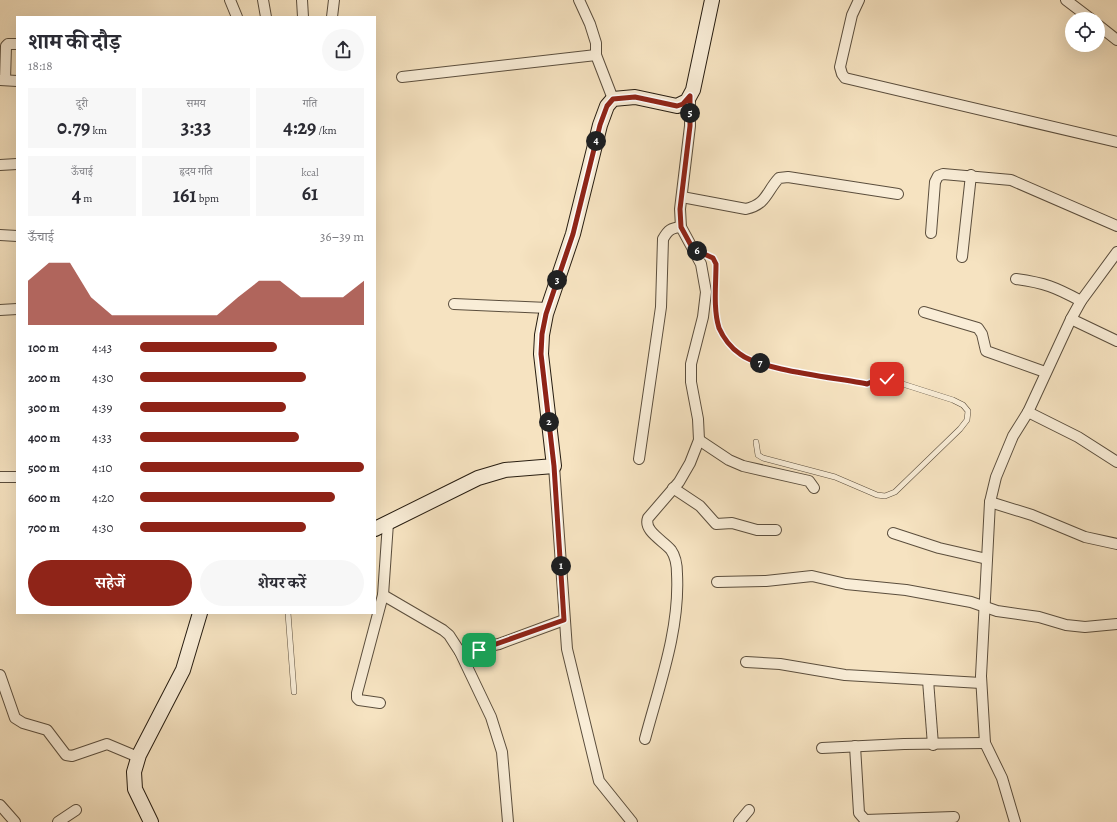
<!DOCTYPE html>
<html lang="hi">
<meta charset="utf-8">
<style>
body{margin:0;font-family:Alegreya,"Noto Serif Devanagari",serif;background:#f7f7f7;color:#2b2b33;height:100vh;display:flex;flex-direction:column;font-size:15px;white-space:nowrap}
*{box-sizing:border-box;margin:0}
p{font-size:13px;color:#7c7c81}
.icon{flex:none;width:22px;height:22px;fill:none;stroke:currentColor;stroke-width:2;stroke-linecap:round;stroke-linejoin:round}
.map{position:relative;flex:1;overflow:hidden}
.sheet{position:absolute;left:16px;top:16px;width:360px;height:598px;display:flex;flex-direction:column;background:#fff;border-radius:0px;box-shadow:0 4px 16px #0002}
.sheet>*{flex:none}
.buttons{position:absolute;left:1065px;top:12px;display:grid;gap:8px}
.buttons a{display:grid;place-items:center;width:40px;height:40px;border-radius:50%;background:#fff;box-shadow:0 4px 16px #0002;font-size:20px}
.pin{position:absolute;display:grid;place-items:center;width:34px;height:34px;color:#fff;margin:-17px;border-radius:8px;box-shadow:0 2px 6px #0006}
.km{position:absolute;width:20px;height:20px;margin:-10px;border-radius:50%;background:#222;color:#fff;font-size:11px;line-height:20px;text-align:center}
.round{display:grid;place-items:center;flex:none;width:42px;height:42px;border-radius:21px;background:#f7f7f7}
.head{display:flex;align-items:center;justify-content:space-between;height:68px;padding:0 12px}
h1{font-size:22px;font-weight:700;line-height:30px}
.stats{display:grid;grid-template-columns:repeat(3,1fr);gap:6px;height:68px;padding:4px 12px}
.stats div{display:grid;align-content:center;border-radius:0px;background:#f7f7f7;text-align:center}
.stats b{font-size:20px;font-weight:700}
.stats small{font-size:11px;font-weight:400}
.stats p{font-size:11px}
.chart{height:112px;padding:8px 12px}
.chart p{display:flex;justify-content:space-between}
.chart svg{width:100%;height:72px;margin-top:4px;fill:#8f2418;opacity:.7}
.primary-button{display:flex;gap:8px;margin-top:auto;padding:8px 12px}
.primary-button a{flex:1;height:46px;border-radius:24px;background:#8f2418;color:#fff;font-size:16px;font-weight:700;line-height:46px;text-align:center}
.primary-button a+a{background:#f7f7f7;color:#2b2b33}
ul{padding:0 12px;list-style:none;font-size:13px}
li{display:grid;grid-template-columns:64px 48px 1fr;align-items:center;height:30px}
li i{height:10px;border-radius:5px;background:#8f2418}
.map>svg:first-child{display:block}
</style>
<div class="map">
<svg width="1117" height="822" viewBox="0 0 1117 822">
<rect width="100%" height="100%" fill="#f6e3c1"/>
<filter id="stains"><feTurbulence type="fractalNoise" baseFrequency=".005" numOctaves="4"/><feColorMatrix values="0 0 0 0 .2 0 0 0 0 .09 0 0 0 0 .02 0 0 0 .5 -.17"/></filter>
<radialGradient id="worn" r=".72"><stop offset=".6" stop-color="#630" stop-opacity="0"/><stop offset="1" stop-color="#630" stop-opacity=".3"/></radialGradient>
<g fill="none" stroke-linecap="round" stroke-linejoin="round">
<defs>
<g id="lane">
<path d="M694 250 713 258 716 264C716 284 713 309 719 328 723 338 731 348 740 354 760 370 838 379 867 384L878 379H887L953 400 963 405 968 411 967 420 960 429 895 492 885 496 877 495 835 477 763 458 758 455 756 442"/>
<polyline points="288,613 294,692"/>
</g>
<g id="street">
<polyline points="230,0 237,17"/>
<polyline points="263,0 266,17"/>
<polyline points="302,0 303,17"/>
<polyline points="579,0 590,24 596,43 596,55 613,99"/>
<polyline points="859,0 852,15 840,67 842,74 845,78 1117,142"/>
<polyline points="1066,0 1091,19"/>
<polyline points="332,17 334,0"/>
<polyline points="1098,25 1117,40"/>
<polyline points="402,77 596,55"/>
<polyline points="0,80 17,81"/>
<polyline points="5,80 6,46 8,44 17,44"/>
<polyline points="0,165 17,164"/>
<path d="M682 197 746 209C767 204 766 192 779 178L788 177 898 194"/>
<polyline points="931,233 935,182 938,176 943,174 1011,180 1117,226"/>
<polyline points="0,235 17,236"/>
<polyline points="962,257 971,175"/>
<path d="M1016 279C1045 283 1055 287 1081 301"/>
<polyline points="454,304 548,308"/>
<polyline points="0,310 17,309"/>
<polyline points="924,312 978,328 982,334 986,351 1045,372"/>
<polyline points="1071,319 1117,341"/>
<polyline points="1028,412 1078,437 1117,462"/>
<polyline points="699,440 729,460 743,466 809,481 814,488"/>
<path d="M639 459 661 307 663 239C668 230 671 228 681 227"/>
<polyline points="554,466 567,649 599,781 632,822"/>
<polyline points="0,477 17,477"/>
<polyline points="673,488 700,506 716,524 732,523 757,530 776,530"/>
<polyline points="990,502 1032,515 1085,537 1117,544"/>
<polyline points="893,533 939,548 987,559"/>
<polyline points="717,582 766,581 812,576 846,584 906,590 971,602 997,611 1039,617 1066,625 1085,627 1117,624"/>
<polyline points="383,595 443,630 449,635 460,652 491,717 502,752 508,822"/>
<polyline points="460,652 499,644 564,620"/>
<polyline points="746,662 780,664 845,675 981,683"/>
<polyline points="0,675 15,718 23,723 47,730 66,755 72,756 107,744 138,757"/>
<polyline points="928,680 933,745"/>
<polyline points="380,703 359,700 357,698 357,693 383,595 388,523"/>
<path d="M645 739C659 686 680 630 677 574 677 566 676 557 671 550 664 541 643 531 648 518L679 482 690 463 699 440 698 419 691 382V364L703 317 706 292 701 264 681 227 680 209 690 126V96"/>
<polyline points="855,746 859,813 865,820 954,817"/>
<polyline points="822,748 904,744 985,743"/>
<polyline points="0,805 15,822"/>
<polyline points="58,822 76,810"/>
<polyline points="739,822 749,810"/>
<polyline points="1015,822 1002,778 985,743 981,676 990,502 996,477 1013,436 1028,412 1071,319 1081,301 1117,252"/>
</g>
<g id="secondary">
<polyline points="375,529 478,478 505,470 554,466 541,354 542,335 546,314 573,234 600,125 607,106 613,99 635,97 677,106 687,101 693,90 712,0"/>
<polyline points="151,822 135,789 134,772 139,755 183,670 200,613"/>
</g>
</defs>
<use href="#lane" stroke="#5b4e3d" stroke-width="6"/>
<use href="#street" stroke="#5b4e3d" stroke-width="12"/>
<use href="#secondary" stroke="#271d11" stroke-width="16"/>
<use href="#lane" stroke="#f9edd7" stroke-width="5"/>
<use href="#street" stroke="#f9edd7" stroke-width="10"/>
<use href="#secondary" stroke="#f9edd7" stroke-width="14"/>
</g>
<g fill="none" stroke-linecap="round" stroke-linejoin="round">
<defs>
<path id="route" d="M479 650 564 620 554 466 541 354 542 334 546 314 573 234 600 125 607 106 613 99 635 97 677 106 683 104 690 96V126L680 209 681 227 693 249 713 258 716 264C716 284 713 309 719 328 723 337 731 348 740 354 760 370 838 378 867 384L878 379H887"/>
</defs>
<use href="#route" stroke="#fff" stroke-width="8"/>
<use href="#route" stroke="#8f2418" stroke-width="5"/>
</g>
<rect width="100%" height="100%" filter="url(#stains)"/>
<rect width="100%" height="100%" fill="url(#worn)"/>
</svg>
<div class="buttons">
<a><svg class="icon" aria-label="locate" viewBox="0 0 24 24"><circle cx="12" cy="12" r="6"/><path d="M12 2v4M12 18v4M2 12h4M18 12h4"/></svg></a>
</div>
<div class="pin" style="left:479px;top:650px;background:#1e9e55"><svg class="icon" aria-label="arrive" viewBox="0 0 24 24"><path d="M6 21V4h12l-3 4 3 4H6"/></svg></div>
<div class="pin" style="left:887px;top:379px;background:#d93025"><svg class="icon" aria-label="check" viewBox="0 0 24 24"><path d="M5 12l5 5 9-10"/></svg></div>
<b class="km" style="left:561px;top:566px">1</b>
<b class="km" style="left:549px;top:422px">2</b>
<b class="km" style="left:557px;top:280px">3</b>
<b class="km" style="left:596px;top:141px">4</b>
<b class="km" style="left:690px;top:113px">5</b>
<b class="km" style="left:697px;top:251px">6</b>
<b class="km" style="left:760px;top:363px">7</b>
<section class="sheet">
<div class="head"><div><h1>शाम की दौड़</h1><p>18:18</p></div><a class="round"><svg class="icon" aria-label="share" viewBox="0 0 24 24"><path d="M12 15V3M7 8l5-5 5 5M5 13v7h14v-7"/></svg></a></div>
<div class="stats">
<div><p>दूरी</p><b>0.79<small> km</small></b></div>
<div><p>समय</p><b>3:33</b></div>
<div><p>गति</p><b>4:29<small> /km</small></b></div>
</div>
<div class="stats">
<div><p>ऊँचाई</p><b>4<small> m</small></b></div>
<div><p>हृदय गति</p><b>161<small> bpm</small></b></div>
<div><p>kcal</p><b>61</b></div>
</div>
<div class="chart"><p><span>ऊँचाई</span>36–39 m</p>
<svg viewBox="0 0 160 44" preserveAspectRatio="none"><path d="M0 44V17L10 6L20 6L30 27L40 38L50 38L60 38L70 38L80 38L90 38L100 27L110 17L120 17L130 27L140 27L150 27L160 17V44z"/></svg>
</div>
<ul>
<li><b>100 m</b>4:43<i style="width:61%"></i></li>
<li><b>200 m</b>4:30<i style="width:74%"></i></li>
<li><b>300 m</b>4:39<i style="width:65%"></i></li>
<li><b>400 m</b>4:33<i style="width:71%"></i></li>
<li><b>500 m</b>4:10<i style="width:100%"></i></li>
<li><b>600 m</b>4:20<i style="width:87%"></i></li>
<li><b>700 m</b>4:30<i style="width:74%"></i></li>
</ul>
<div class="primary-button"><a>सहेजें</a><a>शेयर करें</a></div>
</section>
</div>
